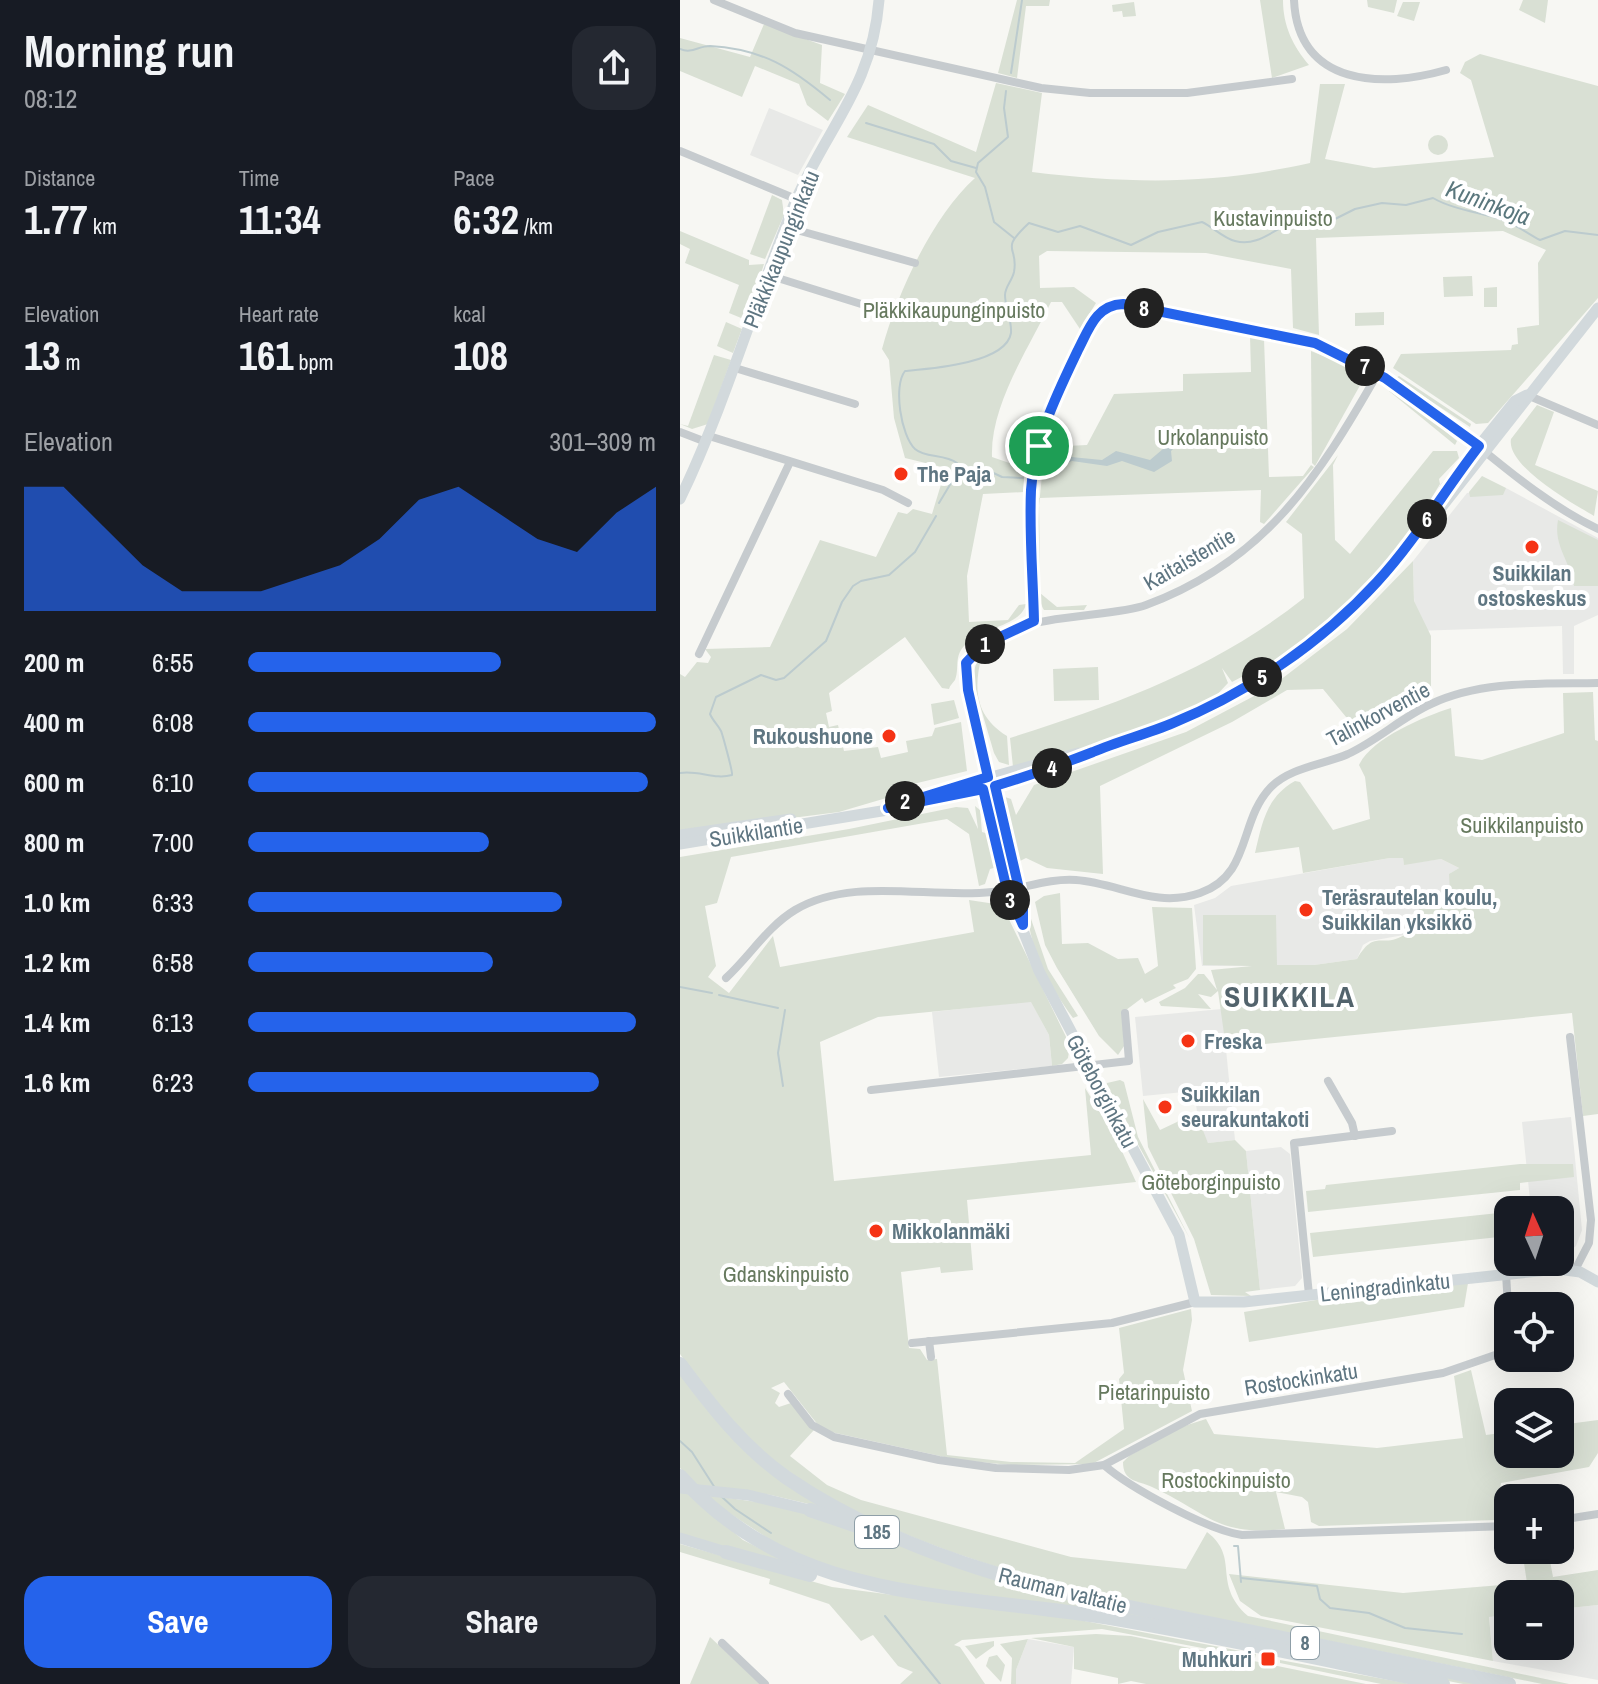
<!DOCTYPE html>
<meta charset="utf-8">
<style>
body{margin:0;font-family:"Archivo Narrow",sans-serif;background:#242831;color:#f1f3f6;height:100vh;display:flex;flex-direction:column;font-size:30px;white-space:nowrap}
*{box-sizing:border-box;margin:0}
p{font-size:26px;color:#9ea1a6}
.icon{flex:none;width:44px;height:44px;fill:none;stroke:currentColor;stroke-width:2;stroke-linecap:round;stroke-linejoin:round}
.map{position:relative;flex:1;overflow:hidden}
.drawer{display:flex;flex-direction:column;background:#171b24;width:680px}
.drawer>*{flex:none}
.needle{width:52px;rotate:357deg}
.buttons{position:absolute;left:814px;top:1196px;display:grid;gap:16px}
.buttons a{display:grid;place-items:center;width:80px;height:80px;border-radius:16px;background:#171b24;box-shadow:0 8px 32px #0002;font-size:40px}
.pin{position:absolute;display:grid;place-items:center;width:68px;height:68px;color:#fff;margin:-34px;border:4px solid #fff;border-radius:50%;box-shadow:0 2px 8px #0007}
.km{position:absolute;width:40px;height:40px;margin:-20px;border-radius:50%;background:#222;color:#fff;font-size:22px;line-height:40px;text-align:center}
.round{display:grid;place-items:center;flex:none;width:84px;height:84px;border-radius:24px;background:#242831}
.headline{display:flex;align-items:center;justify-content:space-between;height:136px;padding:0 24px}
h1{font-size:44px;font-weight:800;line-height:60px}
.metrics{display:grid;grid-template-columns:repeat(3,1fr);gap:12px;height:136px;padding:8px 24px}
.metrics div{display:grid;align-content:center}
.metrics b{font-size:40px;font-weight:800}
.metrics small{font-size:22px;font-weight:400}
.metrics p{font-size:22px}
.chart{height:224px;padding:16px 24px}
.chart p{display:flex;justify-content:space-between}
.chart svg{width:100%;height:144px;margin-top:8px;fill:#2563eb;opacity:.7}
.button{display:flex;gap:16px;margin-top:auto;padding:16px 24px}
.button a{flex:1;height:92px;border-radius:24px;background:#2563eb;color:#fff;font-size:32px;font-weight:800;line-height:92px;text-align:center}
.button a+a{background:#242831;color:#f1f3f6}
ul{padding:0 24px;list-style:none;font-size:26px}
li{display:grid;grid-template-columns:128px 96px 1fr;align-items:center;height:60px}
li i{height:20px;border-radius:10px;background:#2563eb}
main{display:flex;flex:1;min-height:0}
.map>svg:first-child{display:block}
</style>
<main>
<section class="drawer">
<div class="headline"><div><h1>Morning run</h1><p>08:12</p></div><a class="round"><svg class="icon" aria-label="share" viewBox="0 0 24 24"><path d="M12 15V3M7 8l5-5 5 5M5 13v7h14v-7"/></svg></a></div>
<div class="metrics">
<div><p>Distance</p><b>1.77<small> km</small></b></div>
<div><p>Time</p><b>11:34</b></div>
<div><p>Pace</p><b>6:32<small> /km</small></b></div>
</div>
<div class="metrics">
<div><p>Elevation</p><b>13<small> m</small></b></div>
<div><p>Heart rate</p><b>161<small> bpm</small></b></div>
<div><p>kcal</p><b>108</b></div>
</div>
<div class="chart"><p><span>Elevation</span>301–309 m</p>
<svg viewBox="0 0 160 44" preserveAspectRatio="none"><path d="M0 44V6L10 6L20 18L30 30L40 38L50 38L60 38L70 34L80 30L90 22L100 10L110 6L120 14L130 22L140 26L150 14L160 6V44z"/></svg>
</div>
<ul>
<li><b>200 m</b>6:55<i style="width:62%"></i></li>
<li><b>400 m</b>6:08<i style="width:100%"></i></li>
<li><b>600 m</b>6:10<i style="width:98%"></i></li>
<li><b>800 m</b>7:00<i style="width:59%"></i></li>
<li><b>1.0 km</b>6:33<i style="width:77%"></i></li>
<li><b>1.2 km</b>6:58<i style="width:60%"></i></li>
<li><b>1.4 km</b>6:13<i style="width:95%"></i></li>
<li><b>1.6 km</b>6:23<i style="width:86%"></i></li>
</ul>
<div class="button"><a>Save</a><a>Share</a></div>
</section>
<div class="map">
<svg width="918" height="1684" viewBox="0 0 918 1684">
<rect width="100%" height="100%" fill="#f7f7f3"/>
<g fill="#e8e9e7">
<polygon points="89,108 143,130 118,175 70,155"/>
<polygon points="826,488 918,538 918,615 894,626 894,674 883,674 882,626 735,631 733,561 787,493"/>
<polygon points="710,858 723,858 724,864 761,859 779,868 771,873 770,893 746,899 740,925 724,935 690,941 683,945 677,959 634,965 522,966 514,905 535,898 551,886"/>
<polygon points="351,1001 369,1035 372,1066 259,1077 252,1012"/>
<polygon points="542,1009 555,1140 528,1143 519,1125 514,1091 463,1096 455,1017"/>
<polygon points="891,1117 902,1230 896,1246 880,1258 880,1210 851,1210 842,1122"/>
<polygon points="601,1147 610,1154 622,1278 615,1286 580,1290 566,1151"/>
<polygon points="918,1605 918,1680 813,1661 809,1616 828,1614 828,1646 880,1646 880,1609"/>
<polygon points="348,1639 394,1647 391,1684 336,1684 336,1670"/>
</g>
<g fill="#d9e0d4">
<polygon points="337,0 370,0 369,6 346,6 337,78 318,73"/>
<path d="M580 0H603C603 26 613 46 629 65L592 78Z"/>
<polygon points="687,0 717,0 714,13 688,7"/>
<polygon points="843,0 868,0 865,23 839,10"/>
<polygon points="454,2 456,16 443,17 442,11 433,12 432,5"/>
<polygon points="723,2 740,2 734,21 717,16"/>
<polygon points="84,24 142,45 140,83 165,94 148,121 127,105 119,84 75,66 62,97 0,71 0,38 70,57"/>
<path d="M800 54 918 86V298L808 423 796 424 713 368 721 354 831 350 832 345 838 344 837 328 859 325 858 263 866 250 823 231 636 238 639 335 613 328 611 269 526 253 367 251 359 256 360 288 394 287 416 303 400 329 382 302H371C349 348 310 405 312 457L347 469 344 492 303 494 287 576 289 622 328 620 339 605 346 604C341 626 304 627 286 644 273 656 280 668 275 680 273 683 270 685 269 689L262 688 225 637 149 693 152 711 146 713 149 727 158 725 164 751 198 747 201 758 228 752 226 741 252 736 255 728 281 722 287 771 229 785 230 791 159 812 0 832V674L5 677 17 662 28 663 31 657 25 649 90 647 140 540 196 557 218 512 227 514 233 509 252 514 266 468 225 458 214 418 209 360 202 349C217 294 252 217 295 178L167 137 188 105 296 152 316 83 362 93 352 172C452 184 531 185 630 163L640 84H665L645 159 694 168 814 157 791 80 780 73 785 62Z"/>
<circle cx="758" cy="145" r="10"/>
<polygon points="92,195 102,200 104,215 85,259 70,254"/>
<polygon points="0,231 69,260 69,265 84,264 66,320 49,313 59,285 5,263 10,249 0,244"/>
<polygon points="792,276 793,296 764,297 763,277"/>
<polygon points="817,287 817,307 804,307 804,288"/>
<polygon points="704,312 704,325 675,326 675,313"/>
<polygon points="46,322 62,329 53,353 37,346"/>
<path d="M570 336 584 339 589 477 623 476 631 465 634 467 584 524 580 522 581 490 359 498 360 593 377 607 407 605 404 610H364C349 587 361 476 366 447L407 445 434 394 503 391V374L571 372Z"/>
<polygon points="631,351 678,370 683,380 635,466 632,463"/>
<polygon points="34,355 51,360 28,424 12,429 0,424 8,426"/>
<polygon points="719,376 791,424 790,427 716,378"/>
<polygon points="712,387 777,441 775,445 709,391"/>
<path d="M857 405 874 412 855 465 918 491 914 516C894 504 826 466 831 439Z"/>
<path d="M753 451H777L779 458 759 479 760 484C748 503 738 523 725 542 685 597 630 639 573 675L571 672 552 682 542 668 548 683 532 700 439 738 333 767 330 738C439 703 533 670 624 598L622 534 606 522 658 455 653 465 655 540 670 554Z"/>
<polygon points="802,476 826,488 823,495 790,497 789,492"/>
<path d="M878 520 918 540V586H894C891 562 873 546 878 520Z"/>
<polygon points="733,561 734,601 751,636 751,686 680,734 643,689 607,690 552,722 420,786 423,874 367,868 346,858 338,862 325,797 331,799 336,815 354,785 506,732 591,687 667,629"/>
<path d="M319 644 302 655C293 689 295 716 327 736L329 765 319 762 314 753 292 678 298 657Z"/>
<polygon points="418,667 419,700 374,701 373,669"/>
<path d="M913 692 915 740 918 741V1114L903 1116 892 1013 546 1048 538 991 531 997 518 994 531 1009 481 1006 479 1002 505 988 518 974H524L537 990 531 970 572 966 523 965V915H596L597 965H634L677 959C695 928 702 949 724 935 730 931 732 928 740 925L736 916 743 901 770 893 769 874 779 868 761 859 724 865 723 858H710L623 873 619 847 575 853C582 824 586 797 615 781L620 782 653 830 690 819 685 777 679 765C692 738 743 717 771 708L775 756 802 760 884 733 883 693Z"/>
<polygon points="274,700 279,718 254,725 251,704"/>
<path d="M295 806 300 810 302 832 309 834 321 866 310 869 305 884 299 886 289 834 267 819 51 857 37 903 25 906 36 966 28 977 49 993 93 936 100 967 294 932 289 900 322 905 390 1045 388 1058 382 1064 372 1066 369 1035 351 1002 198 1017 140 1042 154 1181 411 1155 405 1088 435 1136 456 1182 287 1200 293 1270 261 1273 260 1267 221 1272 229 1348 240 1349 247 1360 257 1359 267 1455 331 1462 395 1463 444 1429 439 1379 444 1373 439 1328 511 1309 512 1320 503 1370 512 1411 412 1464 331 1465 278 1460 142 1430 104 1382 91 1388 100 1393 95 1403 99 1407 111 1403 134 1430 110 1456 147 1485 181 1500 391 1557 506 1569 527 1532C561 1558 531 1583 568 1616L889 1684H862L422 1595C313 1570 175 1527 87 1455 53 1427 26 1390 0 1354V857L169 829 276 807 288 808 298 829Z"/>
<polygon points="380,893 382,944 408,943 438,959 458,958 465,974 478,966 472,907 512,908 516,969 508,979 493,985 496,988 465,1003 462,998 442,1013 444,1046 438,1055 419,1036 377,968 365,945 355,902 364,896"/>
<path d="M348 910 368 969 398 1016 393 1018C371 988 348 948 348 910Z"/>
<polygon points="440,1080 444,1082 458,1137 510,1239 427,1088 427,1083"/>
<polygon points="463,1099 480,1130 516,1113 528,1143 555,1140 566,1151 580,1290 565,1292 571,1296 531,1295 514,1239 468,1147"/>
<polygon points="840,1164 893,1164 894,1177 840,1183 840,1190 628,1212 626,1191 645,1189 646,1185"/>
<polygon points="828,1212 828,1236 633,1257 630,1233"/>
<polygon points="788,1283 784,1307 569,1342 564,1312 648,1298"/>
<path d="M791 1370 806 1435 828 1432V1454H880V1425L918 1420V1453L909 1467 821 1483 815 1520 639 1526 631 1522 628 1502 622 1497 596 1492 605 1529C536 1537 527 1512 472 1487 457 1480 443 1482 443 1462L449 1456 501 1427 526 1419 534 1434 697 1448 783 1438 774 1376Z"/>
<polygon points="0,1373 24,1406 154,1510 91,1495 16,1485 0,1468"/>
<polygon points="0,1493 8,1493 63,1540 117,1567 0,1534"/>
<polygon points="20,1494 91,1504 155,1521 318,1581 806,1684 783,1684 556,1638 200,1583 121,1560"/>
<polygon points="0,1544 152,1587 389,1618 576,1654 575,1658 422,1629 282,1640 274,1645 280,1647 305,1684 220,1684 233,1672 218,1666 193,1635 181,1641 149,1604 89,1584 90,1579 0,1552"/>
<polygon points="842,1550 868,1550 873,1577 918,1570 918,1605 880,1609 880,1594 828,1594 828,1614 809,1617 813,1661 581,1616 560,1601 549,1574 723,1593 847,1583"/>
<polygon points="416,1634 451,1636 686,1684 466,1684 451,1681 438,1684 438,1678 394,1669 394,1647 351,1638"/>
<polygon points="30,1637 80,1684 10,1684"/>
<polygon points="348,1639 336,1670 336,1684 331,1684 332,1658 320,1644"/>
<polygon points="314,1641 314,1646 296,1659 285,1646"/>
<polygon points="317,1655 325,1665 321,1682 306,1666 309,1657"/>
<polygon points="600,1660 731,1684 701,1684 600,1663"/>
</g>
<polygon fill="#bccbce" points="490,443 496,446 491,451 492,461 474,472 442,461 427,466 392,461 377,467 365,477 381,456 422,460 436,451 470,460"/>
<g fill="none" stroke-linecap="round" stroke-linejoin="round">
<g stroke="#bccbce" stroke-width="2">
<path d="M0 49C12 54 18 46 30 46 83 49 112 68 150 100"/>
<polyline points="331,73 342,0"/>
<polyline points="326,91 324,108 328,137 298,163 296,172 305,187 314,222 334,238"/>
<polyline points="186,123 254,144 271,161 296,168"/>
<path d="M639 219H655L675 209 702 203 726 205 753 198C772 209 797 212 820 219 835 223 846 233 860 240L885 231 918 235"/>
<polyline points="305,469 322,477 343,478"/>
<polyline points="278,470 288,472"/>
<path d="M259 503 274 478 277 463C265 454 245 458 235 449 221 436 213 386 225 371 248 369 326 364 331 333 332 320 325 308 325 295 325 287 332 281 334 272 339 245 318 252 349 223L378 232 400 226 451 245 478 232 522 222C533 227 543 238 555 241 581 248 597 224 621 220"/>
<path d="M0 773C19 770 34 780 52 775 53 772 42 733 41 731 38 725 33 721 30 714L36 697 81 675 96 680 104 678 146 641 162 602 173 586 181 581 209 575 235 552 256 516"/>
<polyline points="0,987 32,993"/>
<polyline points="39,995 98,1008"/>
<polyline points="103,1086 98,1053 105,1010"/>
<polyline points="0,1441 12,1452 35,1488"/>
<polyline points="41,1496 55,1509 91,1533"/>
<polyline points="554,1546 558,1546 561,1582"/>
<polyline points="561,1578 637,1586 640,1599 650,1608 689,1613 725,1628 782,1634"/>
<polyline points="205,1616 260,1684"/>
</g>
<g stroke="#c6cbce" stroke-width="8">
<polyline points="34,0 115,33 361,88 410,93 507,93 612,79"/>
<path d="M614 0C618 87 703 88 766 70"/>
<polyline points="0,151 116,199"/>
<polyline points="106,227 235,263"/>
<polyline points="88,275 210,313"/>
<polyline points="55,368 175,404"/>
<polyline points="847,395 918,425"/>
<polyline points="0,432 26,442"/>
<polyline points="29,436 203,490 228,503"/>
<path d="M354 621C353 576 346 528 352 484 359 425 386 375 412 322L420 312 436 305C467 304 501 315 532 320 580 329 628 337 673 359 763 402 828 486 918 529"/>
<polyline points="19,654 110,462"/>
<path d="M308 777 285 676C285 611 423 621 466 605 585 561 638 478 698 373"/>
<path d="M46 978C70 956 87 927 115 910 172 876 249 899 312 892 340 890 367 878 396 880 439 883 475 909 520 893 572 875 558 821 591 787 611 767 643 765 668 754 698 740 722 717 751 704 802 680 863 684 918 683"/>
<polyline points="890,1037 911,1220 909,1243 895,1270"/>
<polyline points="648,1081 672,1123 675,1136"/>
<polyline points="191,1090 449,1061 445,1013"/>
<polyline points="826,1274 828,1306"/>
<polyline points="629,1295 614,1143 712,1131"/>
<polyline points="249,1341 251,1357"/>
<polyline points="232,1343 432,1323 515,1302"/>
<polyline points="108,1394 132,1425 154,1437 259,1460 316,1468 389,1470 424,1465 520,1414 763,1373 818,1354 828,1345"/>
<path d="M424 1465C450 1488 528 1530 562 1535L828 1526"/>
<polyline points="880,1520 918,1514"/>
<polyline points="42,1643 85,1684"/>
</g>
<g stroke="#d2d9dc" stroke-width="11">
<path d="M0 499C45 405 74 304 113 207 144 130 192 90 199 0"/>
<polyline points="753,518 918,308"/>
<polyline points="308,777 303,789 305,800 327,890 359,971 499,1235 515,1302 564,1302 878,1269 900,1272 918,1282"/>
<polyline points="312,782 343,906 343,924"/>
<polyline points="218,803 398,753"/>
<polyline points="0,835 111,819"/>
<polyline points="0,844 232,806 287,793 392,761 540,702 622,650 683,597 746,523 765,488 835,401 847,395"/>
<polyline points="0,1488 68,1495 130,1510"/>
<polyline points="0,1538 46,1552"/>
</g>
<g stroke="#d2d9dc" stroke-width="14">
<path d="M0 1364C31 1406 64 1448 107 1478 235 1565 390 1596 539 1625 636 1645 732 1664 829 1684"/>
<path d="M0 1476C115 1606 279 1592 436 1619 546 1638 654 1662 763 1684"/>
<polyline points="130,1510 183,1528"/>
<polyline points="46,1552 130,1575"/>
</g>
</g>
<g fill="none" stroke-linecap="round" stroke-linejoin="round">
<defs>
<path id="route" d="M443 304 635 343 705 378 799 446C764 491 736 540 697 582 641 643 569 692 493 723 467 734 439 741 413 752 380 765 348 776 315 786L343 906V925L327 890 303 789 208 808 308 777 288 690 286 663 303 645 354 621C353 577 349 533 351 490 354 440 377 394 398 350 409 329 416 305 443 304Z"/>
</defs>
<use href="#route" stroke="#fff" stroke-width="16"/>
<use href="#route" stroke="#2563eb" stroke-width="10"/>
</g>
<g fill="#f53315" stroke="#fff" stroke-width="3">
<circle cx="221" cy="474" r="8"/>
<circle cx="852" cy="547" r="8"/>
<circle cx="209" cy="736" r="8"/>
<circle cx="626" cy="910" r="8"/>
<circle cx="508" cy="1041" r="8"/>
<circle cx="485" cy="1107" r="8"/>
<circle cx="196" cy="1231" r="8"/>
<rect x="580" y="1651" width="16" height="16" rx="4"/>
</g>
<g text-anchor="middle" stroke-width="8" stroke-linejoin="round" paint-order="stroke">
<g fill="#fff" stroke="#8f9fa8" stroke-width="2">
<rect x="175" y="1516" width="44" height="32" rx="6"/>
<rect x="611" y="1627" width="28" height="32" rx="6"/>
</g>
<g font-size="20" font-weight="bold" fill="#5f7682">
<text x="197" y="1539">185</text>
<text x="625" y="1650">8</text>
</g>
<g font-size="22" fill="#66795e" stroke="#fff">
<text x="593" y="226">Kustavinpuisto</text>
<text x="274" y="318">Pläkkikaupunginpuisto</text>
<text x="533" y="445">Urkolanpuisto</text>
<text x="842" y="833">Suikkilanpuisto</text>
<text x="531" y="1190">Göteborginpuisto</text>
<text x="106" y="1282">Gdanskinpuisto</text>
<text x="474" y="1400">Pietarinpuisto</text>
<text x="546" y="1488">Rostockinpuisto</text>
</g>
<g font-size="22" fill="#5f7682" stroke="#fff">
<text transform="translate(101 249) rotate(-68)" y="8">Pläkkikaupunginkatu</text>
<text transform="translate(509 559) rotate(-30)" y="8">Kaitaistentie</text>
<text transform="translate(698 714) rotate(-28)" y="8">Talinkorventie</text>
<text transform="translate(76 832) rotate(-9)" y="8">Suikkilantie</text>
<text transform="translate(422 1091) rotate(62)" y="8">Göteborginkatu</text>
<text transform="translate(705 1287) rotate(-6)" y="8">Leningradinkatu</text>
<text transform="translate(621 1379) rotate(-9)" y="8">Rostockinkatu</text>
<text transform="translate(383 1590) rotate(14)" y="8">Rauman valtatie</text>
</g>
<g font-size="22" font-weight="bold" fill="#5f7682" stroke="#fff" text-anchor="start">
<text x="237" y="482">The Paja</text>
<text x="852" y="581" text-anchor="middle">Suikkilan<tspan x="852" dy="25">ostoskeskus</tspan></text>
<text x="193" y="744" text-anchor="end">Rukoushuone</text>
<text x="642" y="905">Teräsrautelan koulu,<tspan x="642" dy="25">Suikkilan yksikkö</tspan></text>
<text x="524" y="1049">Freska</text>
<text x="501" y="1102">Suikkilan<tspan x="501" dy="25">seurakuntakoti</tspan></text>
<text x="212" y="1239">Mikkolanmäki</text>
<text x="572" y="1667" text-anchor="end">Muhkuri</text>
</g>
<g font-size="24" font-style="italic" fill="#5a777d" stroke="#fff">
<text transform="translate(808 203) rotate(20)" y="8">Kuninkoja</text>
</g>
<g font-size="30" font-weight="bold" letter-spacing="2" fill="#52636c" stroke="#fff">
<text x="610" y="1007">SUIKKILA</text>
</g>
</g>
</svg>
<div class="buttons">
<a><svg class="needle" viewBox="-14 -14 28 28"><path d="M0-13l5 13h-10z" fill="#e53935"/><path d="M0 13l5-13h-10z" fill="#9ea1a6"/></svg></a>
<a><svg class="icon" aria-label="locate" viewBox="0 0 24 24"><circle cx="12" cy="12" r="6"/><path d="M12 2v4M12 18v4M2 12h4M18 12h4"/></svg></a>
<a><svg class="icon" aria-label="layers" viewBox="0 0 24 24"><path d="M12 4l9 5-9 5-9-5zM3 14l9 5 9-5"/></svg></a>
<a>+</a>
<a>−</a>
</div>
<div class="pin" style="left:359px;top:446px;background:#1e9e55"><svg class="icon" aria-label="arrive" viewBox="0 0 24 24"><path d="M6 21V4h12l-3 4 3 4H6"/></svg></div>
<b class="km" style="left:305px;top:644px">1</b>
<b class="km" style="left:225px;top:801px">2</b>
<b class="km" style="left:330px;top:900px">3</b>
<b class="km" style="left:372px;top:768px">4</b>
<b class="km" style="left:582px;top:677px">5</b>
<b class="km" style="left:747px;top:519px">6</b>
<b class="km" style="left:685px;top:366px">7</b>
<b class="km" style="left:464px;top:308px">8</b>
</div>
</main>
